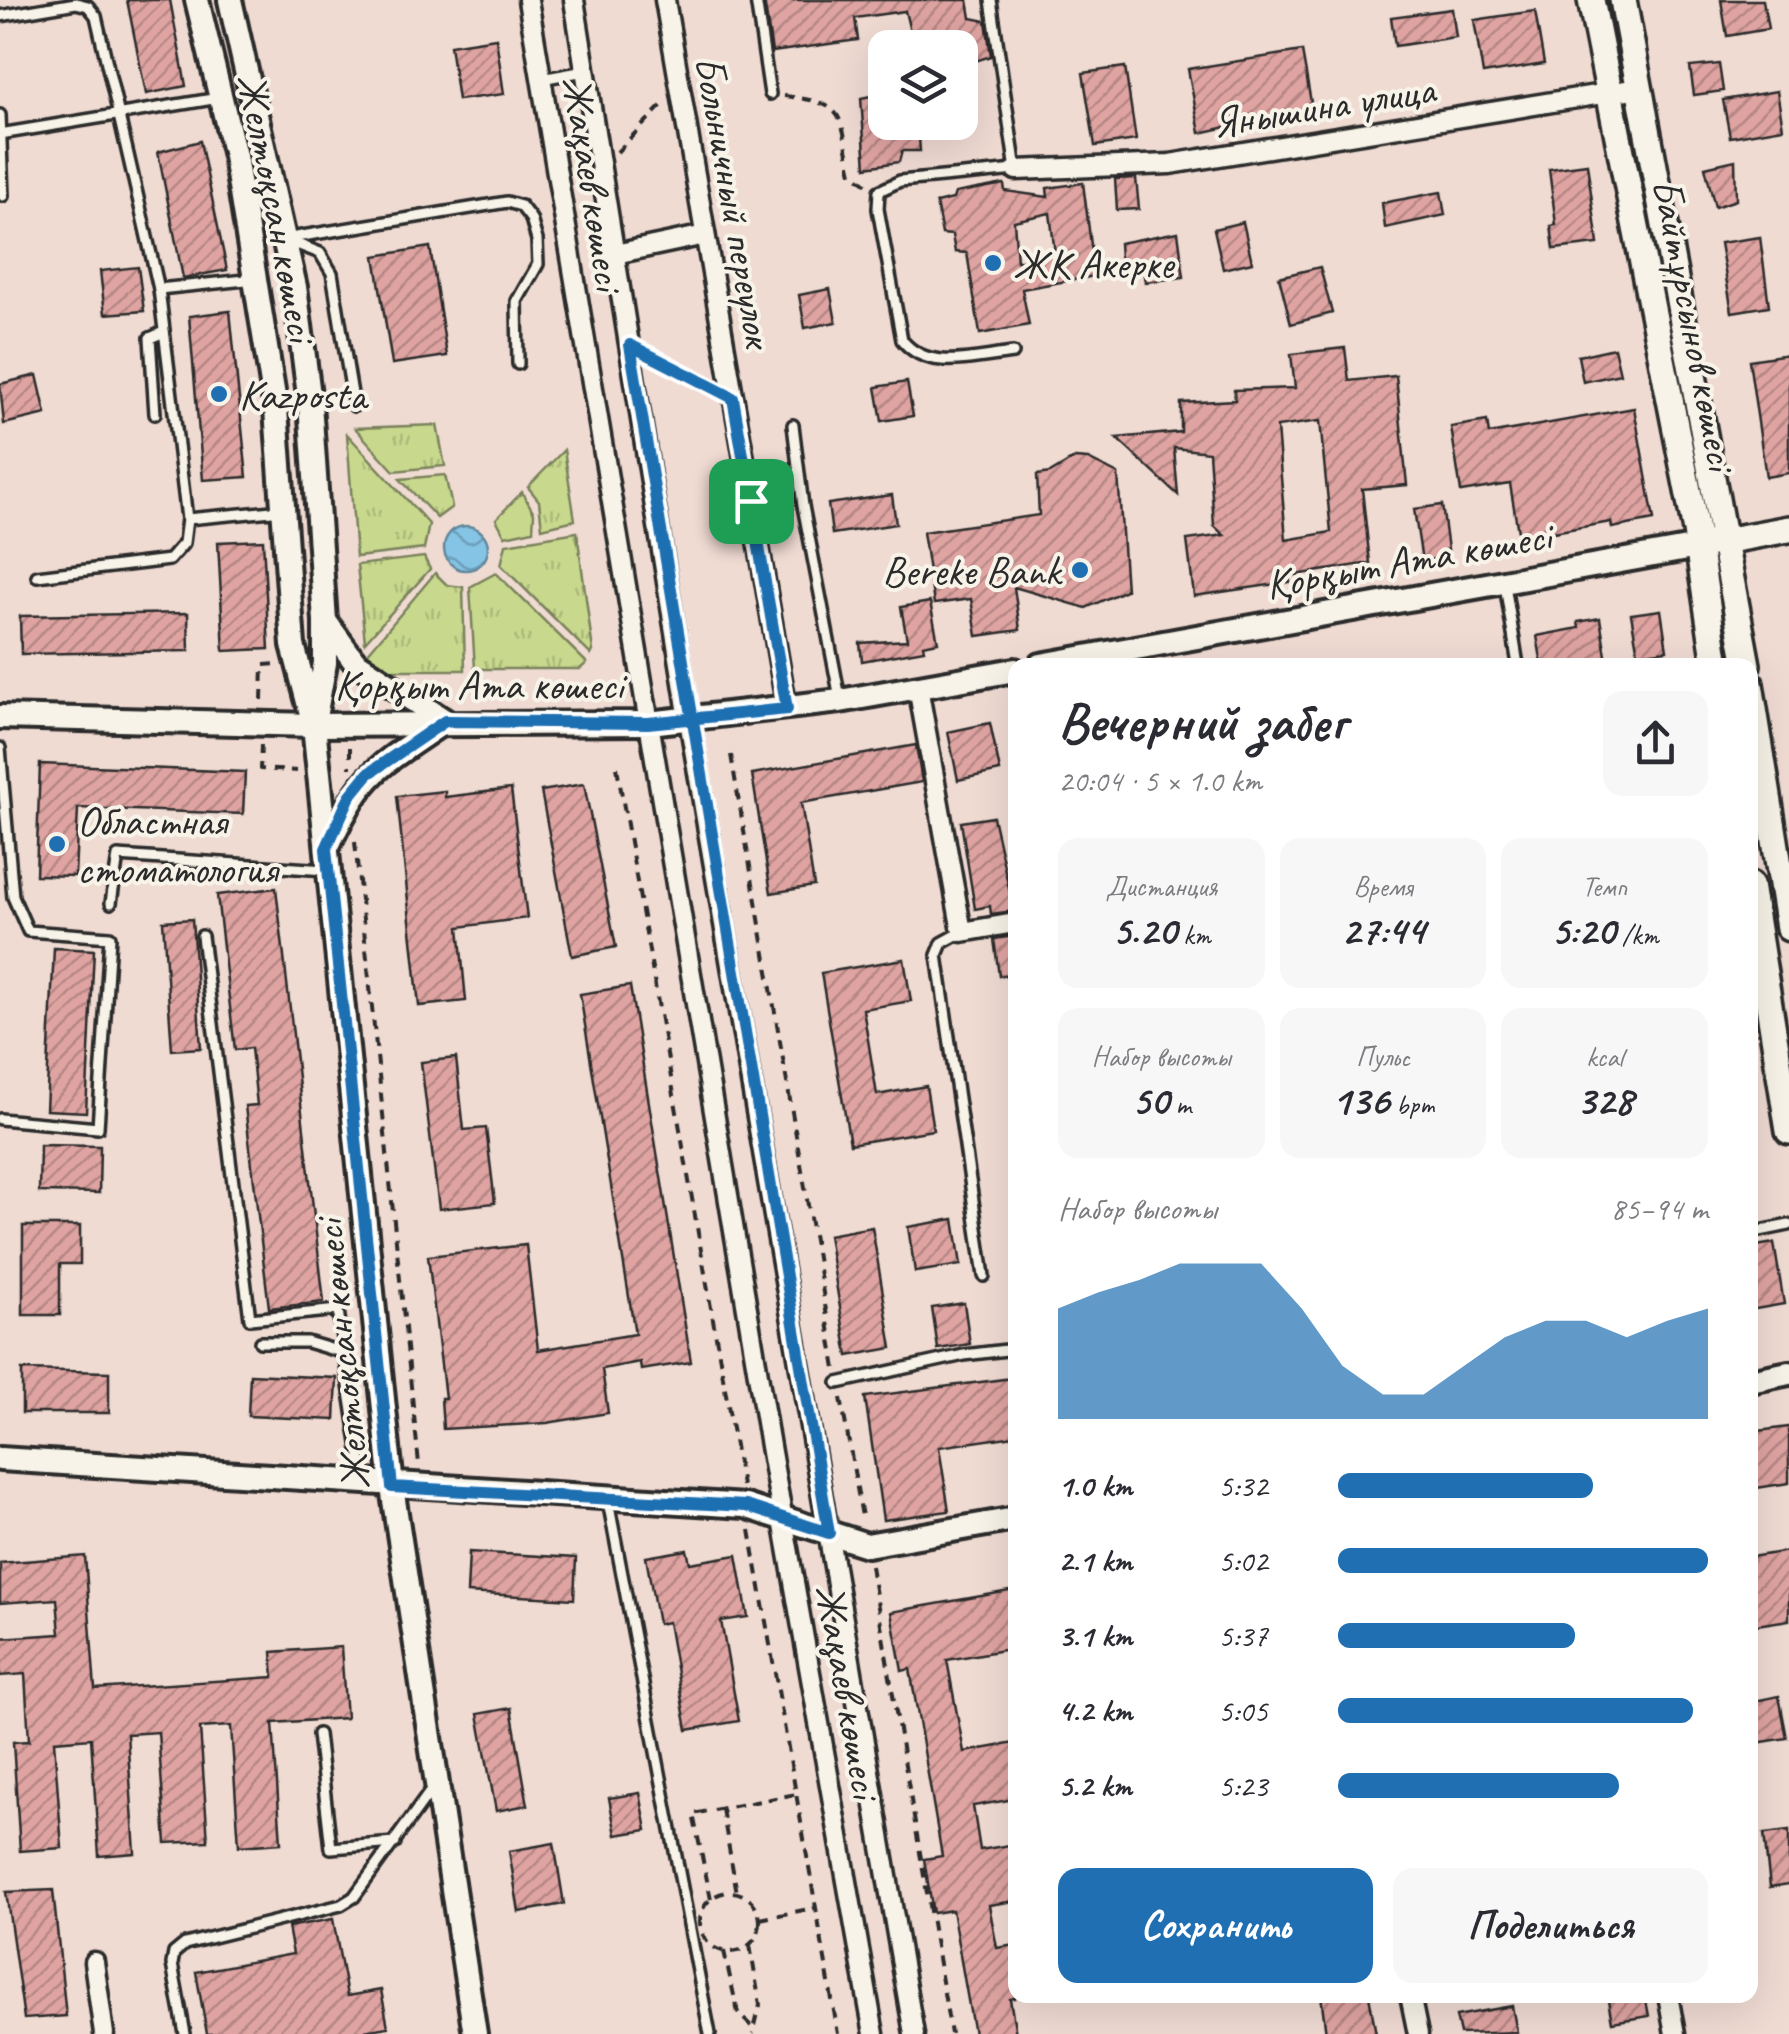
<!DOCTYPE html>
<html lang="ru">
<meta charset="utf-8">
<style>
body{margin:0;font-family:Caveat,sans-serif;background:#f7f7f7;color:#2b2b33;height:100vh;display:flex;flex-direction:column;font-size:38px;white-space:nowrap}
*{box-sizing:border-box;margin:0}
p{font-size:32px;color:#7c7c81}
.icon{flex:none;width:55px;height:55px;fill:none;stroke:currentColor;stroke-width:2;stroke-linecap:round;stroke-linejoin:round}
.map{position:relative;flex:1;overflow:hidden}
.details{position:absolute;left:1008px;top:658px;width:750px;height:1345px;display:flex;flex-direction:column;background:#fff;border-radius:20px;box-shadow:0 10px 40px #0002}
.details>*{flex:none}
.fabs{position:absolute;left:868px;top:30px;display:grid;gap:20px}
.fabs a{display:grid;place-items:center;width:110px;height:110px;border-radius:20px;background:#fff;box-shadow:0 10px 40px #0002;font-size:50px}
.pin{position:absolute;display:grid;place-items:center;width:85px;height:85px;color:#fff;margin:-42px;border-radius:20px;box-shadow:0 5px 15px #0006}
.round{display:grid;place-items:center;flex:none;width:105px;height:105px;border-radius:20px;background:#f7f7f7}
.head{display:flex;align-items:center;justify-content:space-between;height:170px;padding:0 50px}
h1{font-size:55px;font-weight:600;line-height:75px}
.stats{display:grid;grid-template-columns:repeat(3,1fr);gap:15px;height:170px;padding:10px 50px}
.stats div{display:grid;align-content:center;border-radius:20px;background:#f7f7f7;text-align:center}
.stats b{font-size:42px;font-weight:600}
.stats small{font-size:28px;font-weight:400}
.stats p{font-size:28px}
.chart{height:280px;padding:20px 50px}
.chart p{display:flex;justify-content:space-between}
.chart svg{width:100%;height:180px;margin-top:10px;fill:#1f6fb2;opacity:.7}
.cta{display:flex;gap:20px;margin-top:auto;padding:20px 50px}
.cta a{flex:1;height:115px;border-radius:20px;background:#1f6fb2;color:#fff;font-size:40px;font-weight:600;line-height:115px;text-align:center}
.cta a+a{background:#f7f7f7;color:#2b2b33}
ul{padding:0 50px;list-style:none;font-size:32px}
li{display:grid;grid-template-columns:160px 120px 1fr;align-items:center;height:75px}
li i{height:25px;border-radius:12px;background:#1f6fb2}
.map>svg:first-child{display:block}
</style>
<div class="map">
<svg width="1789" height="2034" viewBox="0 0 1789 2034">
<defs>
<pattern id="grass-tufts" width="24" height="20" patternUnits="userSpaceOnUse" patternTransform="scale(2.5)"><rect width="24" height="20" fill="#c8d98d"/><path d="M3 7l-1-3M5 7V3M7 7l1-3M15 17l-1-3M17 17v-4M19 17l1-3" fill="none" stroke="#acba7a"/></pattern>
<pattern id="water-waves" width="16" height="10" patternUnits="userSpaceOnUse" patternTransform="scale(2.5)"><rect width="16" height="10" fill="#85c4e5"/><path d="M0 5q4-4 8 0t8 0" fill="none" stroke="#6d9fba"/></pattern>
<pattern id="building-hatch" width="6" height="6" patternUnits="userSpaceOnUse" patternTransform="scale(2.5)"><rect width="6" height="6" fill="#dfa4a2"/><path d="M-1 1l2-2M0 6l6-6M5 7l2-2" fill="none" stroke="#b58684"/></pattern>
</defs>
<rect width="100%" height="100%" fill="#f0dbd3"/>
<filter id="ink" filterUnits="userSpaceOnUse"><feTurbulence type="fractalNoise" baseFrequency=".01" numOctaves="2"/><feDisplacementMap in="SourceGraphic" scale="20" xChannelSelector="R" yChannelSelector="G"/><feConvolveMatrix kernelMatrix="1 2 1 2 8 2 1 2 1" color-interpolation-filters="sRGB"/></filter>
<g filter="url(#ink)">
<g fill="url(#grass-tufts)" stroke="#7a825c" stroke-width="2.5">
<polygon points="437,425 445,466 394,471 355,428"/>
<polygon points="347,434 429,524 424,549 356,557"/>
<polygon points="564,450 575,520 542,528 539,501 528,487"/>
<polygon points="445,475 452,507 437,518 400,479"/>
<polygon points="522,492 534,513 533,530 505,536 496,519"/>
<polygon points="577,532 593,651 591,655 501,565 506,544"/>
<polygon points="424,557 430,569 365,642 357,565"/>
<polygon points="435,573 447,585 463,587 465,670 391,670 367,654"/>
<polygon points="496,573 587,663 580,669 475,669 470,587"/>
</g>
<circle fill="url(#water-waves)" stroke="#61879b" stroke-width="2.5" cx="466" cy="548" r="22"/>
<g fill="url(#building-hatch)" stroke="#2b2b2b" stroke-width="2.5" fill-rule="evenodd">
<polygon points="127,0 170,0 186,86 146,94"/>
<polygon points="764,0 968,0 971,18 986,21 991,56 960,66 960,48 914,48 905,11 855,18 858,40 772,52"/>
<polygon points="1721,0 1763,0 1768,29 1727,36"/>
<polygon points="1452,9 1456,37 1395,46 1391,17"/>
<polygon points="1535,11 1544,64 1483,74 1474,20"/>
<polygon points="496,38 504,94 458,100 450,45"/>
<polygon points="1302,51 1312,108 1200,133 1188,69"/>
<polygon points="1719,64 1723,91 1694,95 1690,67"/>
<polygon points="1125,67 1136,140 1095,146 1083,73"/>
<polygon points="1777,91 1783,128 1730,137 1723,100"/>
<polygon points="885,93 885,122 918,122 920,151 902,151 899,162 866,167 861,98"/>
<polygon points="200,141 227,270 183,278 158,152"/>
<polygon points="1735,160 1736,200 1715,207 1705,167"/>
<polygon points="1587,164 1598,244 1554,249 1551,226 1556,225 1549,169"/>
<polygon points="1136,178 1139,209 1117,210 1115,179"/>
<path d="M1083 183 1095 276 1022 289 1029 325 980 334 967 253 955 252 952 235 942 234 936 203 953 199 955 193 1004 184 1005 191 1048 197 1047 188ZM1050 213 1055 254 1017 261 1014 221Z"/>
<polygon points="1441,192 1445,215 1385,228 1382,203"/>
<polygon points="1243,222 1252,262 1223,269 1214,229"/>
<polygon points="1178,232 1184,277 1145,282 1143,269 1121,273 1119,243"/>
<polygon points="1760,237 1769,306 1732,312 1720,243"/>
<polygon points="430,247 447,356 392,364 375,256"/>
<polygon points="138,267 144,311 105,314 100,271"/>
<polygon points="1320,267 1332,313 1291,324 1279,277"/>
<polygon points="830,289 836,322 805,328 799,295"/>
<polygon points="230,311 247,477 203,480 189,316"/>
<path d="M1345 348 1349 381 1396 376 1407 485 1362 489 1370 563 1289 576 1290 582 1194 596 1187 540 1224 535 1214 526 1209 452 1174 448 1178 495 1116 438 1181 432V403L1235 400 1234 390 1295 388 1291 354ZM1320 421 1331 532 1286 540 1277 427Z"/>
<polygon points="1614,348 1620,374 1583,382 1578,356"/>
<polygon points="1789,354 1789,473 1766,477 1749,360"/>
<polygon points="37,375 46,414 4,424 0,384"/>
<polygon points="907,382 913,416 882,421 876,387"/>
<polygon points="1634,408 1654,520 1612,528 1611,522 1519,538 1510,484 1461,492 1451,427 1487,421 1489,434"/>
<polygon points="1075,458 1088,459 1118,474 1126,590 1086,608 1014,587 1020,630 977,636 971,599 934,604 923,532 1039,515 1037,475 1050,473"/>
<polygon points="892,495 896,524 832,534 828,504"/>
<polygon points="1442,505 1449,557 1422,561 1414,509"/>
<polygon points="263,540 269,649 224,651 218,542"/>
<polygon points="930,602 938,642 923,645 924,650 862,661 860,643 907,640 901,607"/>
<polygon points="1661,610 1667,650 1638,654 1631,614"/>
<polygon points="188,613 189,651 21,654 20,616"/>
<polygon points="1600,618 1607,662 1542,665 1537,636 1579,628 1578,622"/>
<polygon points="990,723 1000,771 958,780 948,732"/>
<polygon points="916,745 922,782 801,803 814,886 771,893 752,774"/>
<polygon points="40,764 245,772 243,814 78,808 75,876 36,875"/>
<polygon points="584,784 616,947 572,956 541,791"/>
<polygon points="511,789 527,918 459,927 466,1001 419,1006 397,796 445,791 445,797"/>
<polygon points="993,817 1014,911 991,914 990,906 975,909 961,822"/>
<polygon points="276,888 324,1302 269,1308 245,1106 257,1105 251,1048 235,1050 217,895"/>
<polygon points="192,919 201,1048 172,1050 163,921"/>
<polygon points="1015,936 1015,974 999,976 994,939"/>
<polygon points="54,948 94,950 86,1112 46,1110"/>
<polygon points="904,959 911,1001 863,1009 877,1095 926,1086 933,1130 850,1144 821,973"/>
<polygon points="630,986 691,1362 641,1370 640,1362 602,1369 608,1413 547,1423 443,1429 441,1398 445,1398 428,1256 526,1245 538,1350 635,1334 580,994"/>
<polygon points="456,1058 464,1130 486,1128 495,1203 439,1209 421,1062"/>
<polygon points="40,1145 100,1146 99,1193 39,1192"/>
<polygon points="954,1219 961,1265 915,1272 908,1227"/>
<polygon points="23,1226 80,1226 80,1264 60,1264 60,1315 23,1315"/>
<polygon points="872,1227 892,1348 848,1356 828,1235"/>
<polygon points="1774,1243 1784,1304 1750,1310 1750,1247"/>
<polygon points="964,1303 970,1344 938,1349 932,1308"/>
<polygon points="22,1370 109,1372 109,1413 22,1413"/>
<polygon points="250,1374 337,1378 335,1420 248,1416"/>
<polygon points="1012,1378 1015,1436 939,1447 949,1511 883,1520 865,1397"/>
<polygon points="1789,1427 1789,1483 1750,1489 1750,1432"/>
<polygon points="687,1550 690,1563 737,1555 748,1617 721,1621 739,1721 687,1730 668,1622 658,1624 646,1557"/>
<polygon points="1789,1551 1789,1620 1750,1626 1750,1557"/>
<polygon points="469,1552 576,1558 574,1599 467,1593"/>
<polygon points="85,1556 95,1689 274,1677 272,1652 341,1647 346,1718 273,1723 281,1843 239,1846 231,1726 200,1728 208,1841 166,1843 158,1732 127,1734 135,1853 99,1856 91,1738 54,1741 62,1848 20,1851 13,1742 29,1741 25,1674 0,1676 0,1638 60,1634 57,1599 0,1603 0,1563"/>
<polygon points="1015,1590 1015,1648 947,1660 964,1752 1015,1743 1015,1799 973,1806 980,1850 1015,1844 1015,1901 989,1905 997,1948 1015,1945 1015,1998 1010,1999 1016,2034 974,2034 952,1910 933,1913 924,1859 942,1856 910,1669 902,1671 891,1612"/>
<polygon points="1779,1696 1787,1738 1750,1744 1750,1702"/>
<polygon points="511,1708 528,1805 496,1811 478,1714"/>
<polygon points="640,1793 647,1830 616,1835 609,1798"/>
<polygon points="1789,1831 1789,1884 1770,1887 1764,1834"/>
<polygon points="554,1843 564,1904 519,1912 509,1851"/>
<polygon points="53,1890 66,2016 24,2019 6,1892"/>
<polygon points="333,1919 347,1996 381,1990 388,2027 346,2034 207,2034 196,1972 293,1954 288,1927"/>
<polygon points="1321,1995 1369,1995 1376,2034 1326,2034"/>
<polygon points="1607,1995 1645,1995 1649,2016 1612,2022"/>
<polygon points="1512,2006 1517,2032 1460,2034 1456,2016"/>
</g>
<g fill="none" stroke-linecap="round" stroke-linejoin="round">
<defs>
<g id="service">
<polyline points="756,0 770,94"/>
<path d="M991 0 1016 170 900 181 879 191 878 209 902 340C928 373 975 357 1013 353"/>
<polyline points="0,16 76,3 88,6 96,16 159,289 187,519 184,543 169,560 37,576"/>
<polyline points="541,79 585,71"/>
<polyline points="0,115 3,196"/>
<polyline points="0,134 219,98"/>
<polyline points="159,289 255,279"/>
<polyline points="354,406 332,273 320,253 284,239 507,202 521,206 531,219 537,240 538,264 517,301 518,364"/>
<polyline points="155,414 150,338 164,332"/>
<polyline points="793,425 803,506 840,698"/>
<polyline points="187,519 283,510"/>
<polyline points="1505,585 1518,665"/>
<polyline points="0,748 13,897 28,931 110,937 98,1128 0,1119"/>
<polyline points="111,903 118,856 326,870"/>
<polyline points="962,932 942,943 937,955 984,1276"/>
<polyline points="202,936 250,1319 338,1310 344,1353"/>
<polyline points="1750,1233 1789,1225"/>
<polyline points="260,1342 307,1342 344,1353 364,1482"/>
<polyline points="838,1383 964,1355 1015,1349"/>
<polyline points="608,1501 710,2034"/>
<polyline points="318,1734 331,1848 395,1843"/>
<polyline points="185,2034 172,1964 174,1953 185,1944 341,1905 354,1897 432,1789"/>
</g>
<g id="minor">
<polyline points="528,0 771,1452 874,2034"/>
<polyline points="574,0 689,720 914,2034"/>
<polyline points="665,0 787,709"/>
<polyline points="1016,170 1170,164 1639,88"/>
<polyline points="615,254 705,235"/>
<polyline points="918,687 962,932 1015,923"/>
<polyline points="94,1962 104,2034"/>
<polyline points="1410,1995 1418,2034"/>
<polyline points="1668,1995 1675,2034"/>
</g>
<g id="tertiary">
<polyline points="197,0 235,156 276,409 293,645 314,725 392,1487 475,2034"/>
<polyline points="230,0 295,287 310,403 325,621 325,663 315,717"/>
<path d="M325 621 355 662 445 721C378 767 362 771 327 848"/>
<polyline points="1041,665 1698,547"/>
<polyline points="0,717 314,725 649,723 840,701 1015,670"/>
<polyline points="1750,1381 1789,1373"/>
<polyline points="0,1459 745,1506 867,1545 1015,1519"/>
</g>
<g id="secondary">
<polyline points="1591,0 1696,531 1716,665"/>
<polyline points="1623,0 1747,665"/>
<polyline points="1713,543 1789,529"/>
<polyline points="1750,684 1789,928"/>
<polyline points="1750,885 1789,1131"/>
</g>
</defs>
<use href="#service" stroke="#2b2b2b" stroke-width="16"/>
<use href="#minor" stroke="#2b2b2b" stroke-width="25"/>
<use href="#tertiary" stroke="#2b2b2b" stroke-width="30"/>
<use href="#secondary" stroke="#2b2b2b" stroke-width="32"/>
<g stroke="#2b2b2b" stroke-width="4" stroke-dasharray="10 8" stroke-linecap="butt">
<path d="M784 96C849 103 839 116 852 173L868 185"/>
<polyline points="617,152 662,105"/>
<polyline points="652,356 714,388"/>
<polyline points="262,700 263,665 278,664"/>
<polyline points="261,745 260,769 297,771"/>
<polyline points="350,747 350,768"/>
<polyline points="731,755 836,1369"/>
<polyline points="617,767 742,1486"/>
<polyline points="355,842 419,1464"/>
<polyline points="841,1398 863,1522"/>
<polyline points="750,1530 838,2034"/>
<polyline points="871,1566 951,2034"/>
<polyline points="722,1809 737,1893"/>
<circle cx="730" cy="1922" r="30"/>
<polyline points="711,1899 693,1814 796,1794"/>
<polyline points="760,1919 814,1908"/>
<polyline points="750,1945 760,2005 753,2034"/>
<polyline points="724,1951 738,2013 752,2027"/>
</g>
<use href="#service" stroke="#f7f3e8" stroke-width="9"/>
<use href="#minor" stroke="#f7f3e8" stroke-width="18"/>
<use href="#tertiary" stroke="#f7f3e8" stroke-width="22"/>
<use href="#secondary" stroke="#f7f3e8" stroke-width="25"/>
</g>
</g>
<g fill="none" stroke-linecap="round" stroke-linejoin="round" filter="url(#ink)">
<defs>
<polyline id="route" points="751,501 787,709 648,723 445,721 368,774 350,796 326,849 392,1487 746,1506 829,1533 630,345 733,398 751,501"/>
</defs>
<use href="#route" stroke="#fff" stroke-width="20"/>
<use href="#route" stroke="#1f6fb2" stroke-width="12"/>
</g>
<g fill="#1f6fb2" stroke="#f7f3e8" stroke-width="4">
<circle cx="993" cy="263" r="10"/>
<circle cx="219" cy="394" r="10"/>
<circle cx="1080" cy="570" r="10"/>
<circle cx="57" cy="844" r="10"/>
</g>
<g text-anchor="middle" stroke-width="8" stroke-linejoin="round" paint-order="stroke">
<g font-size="42" fill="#2b2b2b" stroke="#f7f3e8">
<text transform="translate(1323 105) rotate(-9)" y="15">Янышина улица</text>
<text transform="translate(594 183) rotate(81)" y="15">Жақаев көшесі</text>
<text transform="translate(735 201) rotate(80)" y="15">Больничный переулок</text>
<text transform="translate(278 207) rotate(79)" y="15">Желтоқсан көшесі</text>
<text transform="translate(1695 324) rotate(79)" y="15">Байтұрсынов көшесі</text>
<text transform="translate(1408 559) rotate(-10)" y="15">Қорқыт Ата көшесі</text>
<text x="479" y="699">Қорқыт Ата көшесі</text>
<text transform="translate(341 1355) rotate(-96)" y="15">Желтоқсан көшесі</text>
<text transform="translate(849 1691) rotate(80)" y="15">Жақаев көшесі</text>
</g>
<g font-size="42" fill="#2b2b2b" stroke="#f7f3e8" text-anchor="start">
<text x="1013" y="278">ЖК Акерке</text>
<text x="239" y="409">Kazposta</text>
<text x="1060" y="585" text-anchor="end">Bereke Bank</text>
<text x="77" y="835">Областная<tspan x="77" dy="48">стоматология</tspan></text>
</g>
</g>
</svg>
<div class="fabs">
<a><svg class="icon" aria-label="layers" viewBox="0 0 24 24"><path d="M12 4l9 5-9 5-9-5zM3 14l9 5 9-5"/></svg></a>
</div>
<div class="pin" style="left:751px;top:501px;background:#1e9e55"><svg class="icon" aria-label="arrive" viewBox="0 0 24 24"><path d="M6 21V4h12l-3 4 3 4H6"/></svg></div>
<section class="details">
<div class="head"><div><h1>Вечерний забег</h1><p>20:04 · 5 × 1.0 km</p></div><a class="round"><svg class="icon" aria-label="share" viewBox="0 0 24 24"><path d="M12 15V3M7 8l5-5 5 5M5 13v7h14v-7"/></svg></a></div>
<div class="stats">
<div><p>Дистанция</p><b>5.20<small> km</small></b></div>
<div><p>Время</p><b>27:44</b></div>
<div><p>Темп</p><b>5:20<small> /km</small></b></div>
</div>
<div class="stats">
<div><p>Набор высоты</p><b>50<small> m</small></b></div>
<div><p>Пульс</p><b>136<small> bpm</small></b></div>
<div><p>kcal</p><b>328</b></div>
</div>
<div class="chart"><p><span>Набор высоты</span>85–94 m</p>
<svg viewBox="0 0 160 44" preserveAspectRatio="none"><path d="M0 44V17L10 13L20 10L30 6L40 6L50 6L60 17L70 31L80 38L90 38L100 31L110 24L120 20L130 20L140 24L150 20L160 17V44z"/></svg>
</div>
<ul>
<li><b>1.0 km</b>5:32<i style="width:69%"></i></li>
<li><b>2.1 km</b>5:02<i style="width:100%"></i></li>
<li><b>3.1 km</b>5:37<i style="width:64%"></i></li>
<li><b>4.2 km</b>5:05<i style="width:96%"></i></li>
<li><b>5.2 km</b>5:23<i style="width:76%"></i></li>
</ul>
<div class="cta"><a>Сохранить</a><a>Поделиться</a></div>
</section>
</div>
